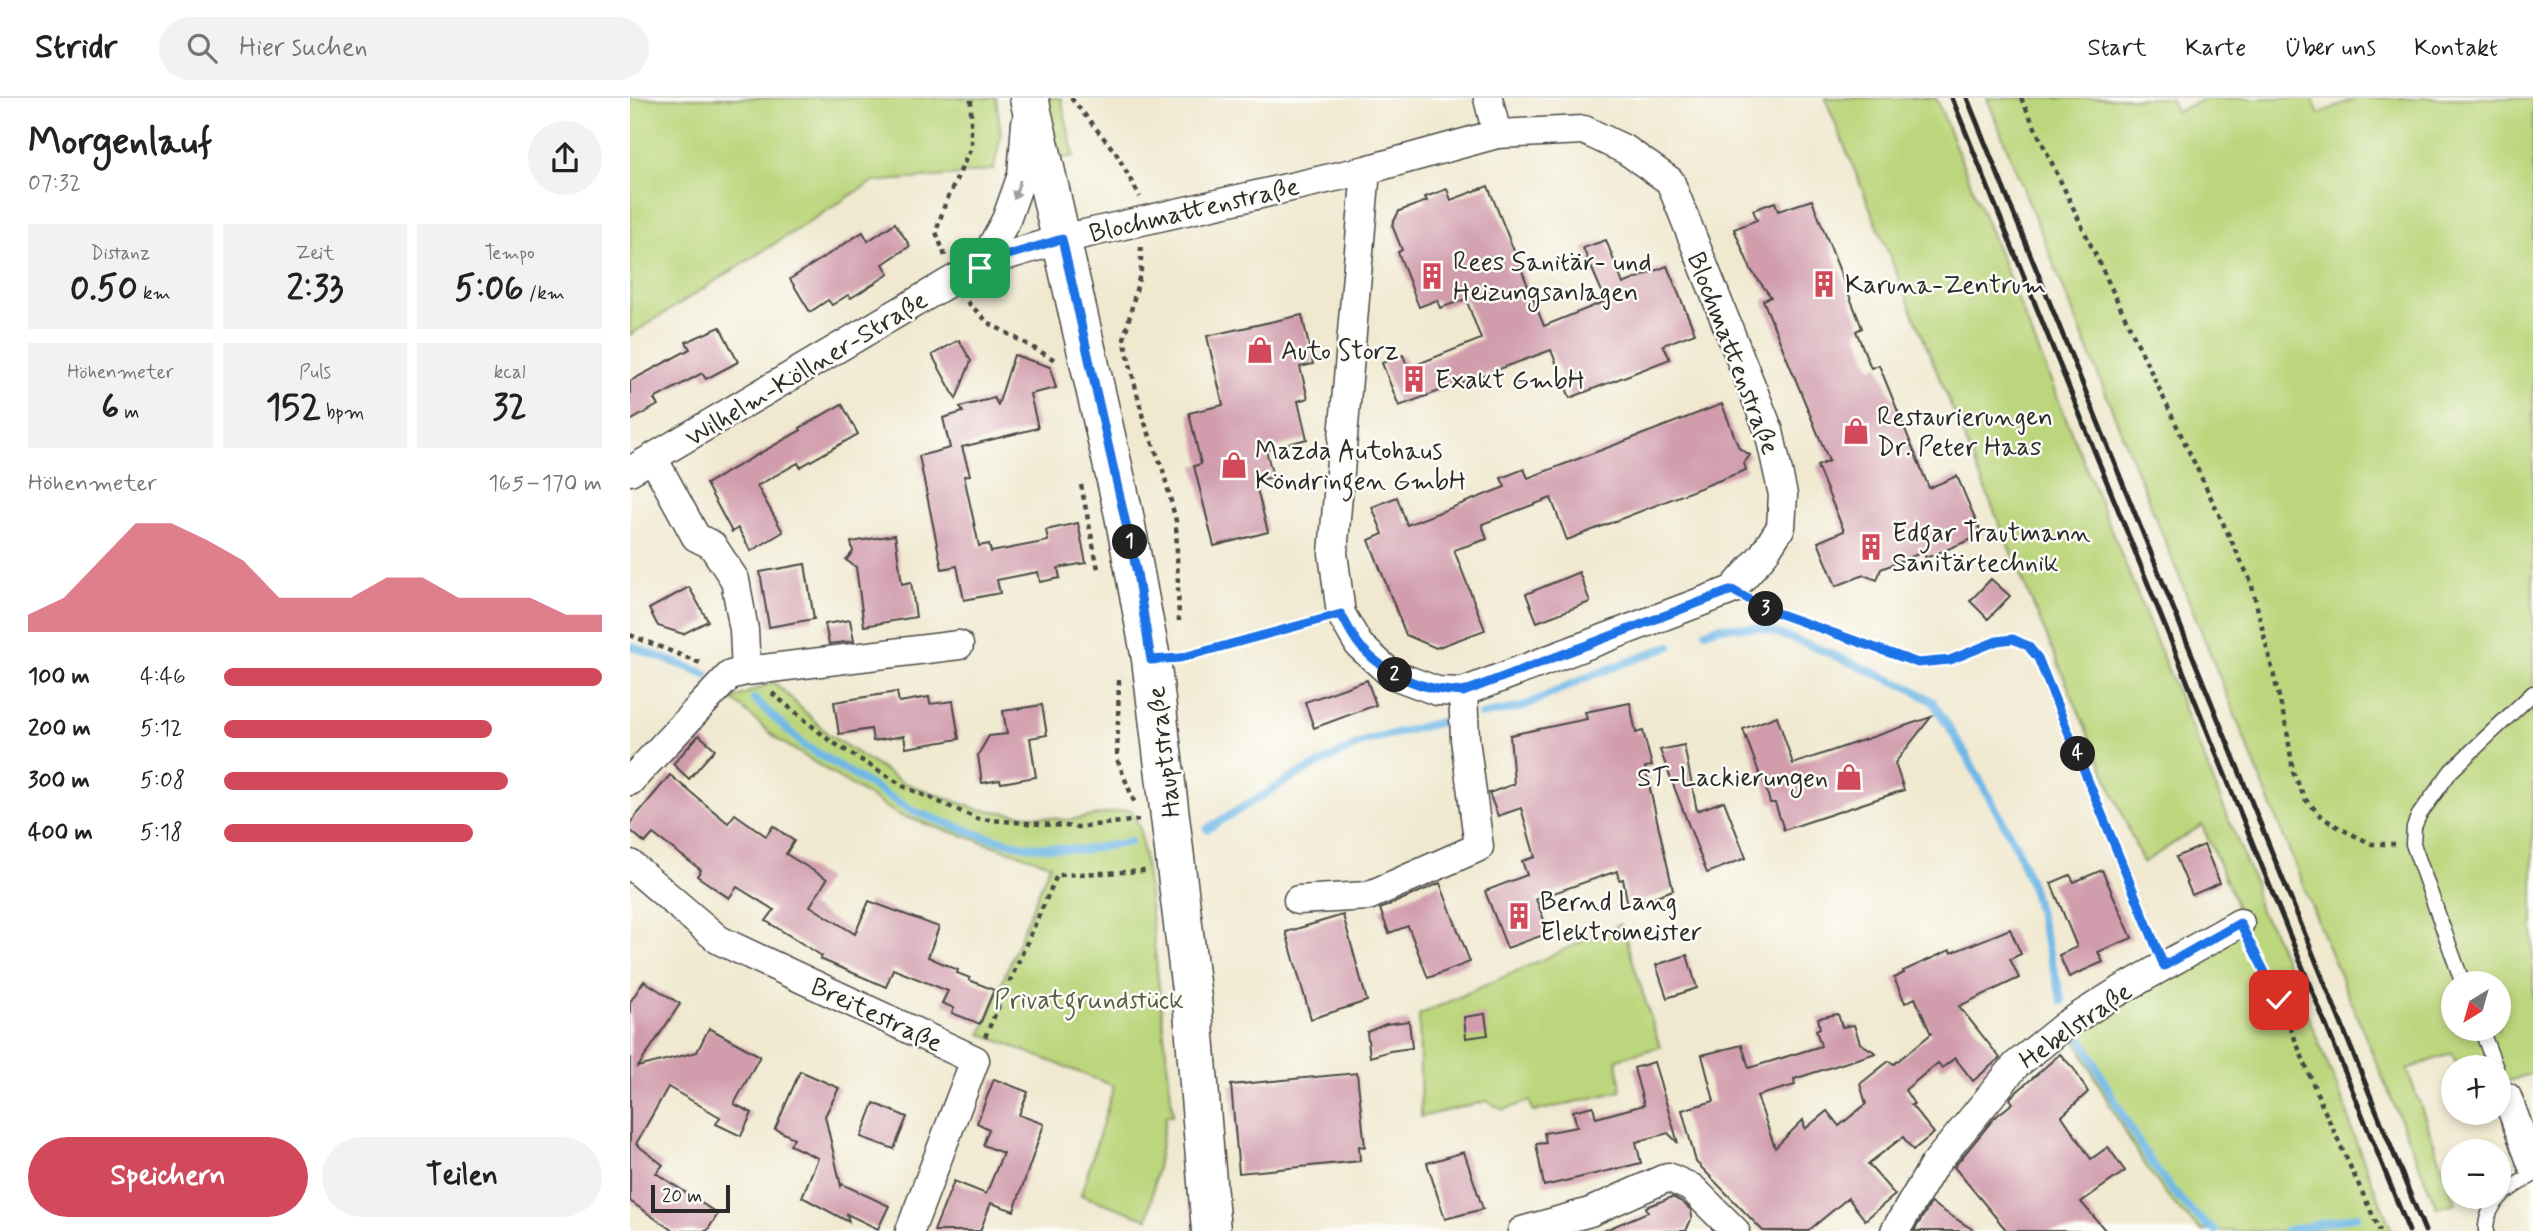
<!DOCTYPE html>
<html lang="de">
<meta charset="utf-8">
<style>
body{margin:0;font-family:Mynerve,sans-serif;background:#f2f2f2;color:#222;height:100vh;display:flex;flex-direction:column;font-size:26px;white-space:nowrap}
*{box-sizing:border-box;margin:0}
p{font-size:23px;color:#767676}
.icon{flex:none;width:38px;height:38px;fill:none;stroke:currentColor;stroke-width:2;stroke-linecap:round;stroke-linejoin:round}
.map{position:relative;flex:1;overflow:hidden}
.side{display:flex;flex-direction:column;background:#fff;width:630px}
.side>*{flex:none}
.needle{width:46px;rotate:217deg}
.tools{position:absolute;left:1811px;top:873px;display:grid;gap:14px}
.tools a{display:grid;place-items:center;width:70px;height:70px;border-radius:50%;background:#fff;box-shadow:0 4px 10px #0003;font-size:35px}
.scale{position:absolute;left:21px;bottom:18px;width:79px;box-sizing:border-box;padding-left:7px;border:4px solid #2b2b2b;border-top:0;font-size:19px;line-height:24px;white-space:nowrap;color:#2b2b2b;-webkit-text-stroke:5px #fdfcf7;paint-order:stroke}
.pin{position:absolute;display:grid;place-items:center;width:60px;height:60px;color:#fff;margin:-30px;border-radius:14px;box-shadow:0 4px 10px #0006}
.km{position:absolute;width:35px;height:35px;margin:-18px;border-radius:50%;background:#222;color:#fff;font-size:19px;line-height:35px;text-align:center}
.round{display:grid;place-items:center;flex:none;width:74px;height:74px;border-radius:37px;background:#f2f2f2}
.overview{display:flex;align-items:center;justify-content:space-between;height:119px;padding:0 28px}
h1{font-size:38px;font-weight:700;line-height:52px}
.figures{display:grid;grid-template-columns:repeat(3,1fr);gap:10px;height:119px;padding:7px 28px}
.figures div{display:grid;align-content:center;border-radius:0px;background:#f2f2f2;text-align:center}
.figures b{font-size:35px;font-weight:700}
.figures small{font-size:19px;font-weight:400}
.figures p{font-size:19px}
.chart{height:196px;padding:14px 28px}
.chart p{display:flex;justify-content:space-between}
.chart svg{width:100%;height:126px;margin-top:7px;fill:#d1495b;opacity:.7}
.primary-button{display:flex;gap:14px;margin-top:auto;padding:14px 28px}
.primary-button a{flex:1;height:80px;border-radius:42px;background:#d1495b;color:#fff;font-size:28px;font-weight:700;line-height:80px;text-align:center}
.primary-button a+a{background:#f2f2f2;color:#222}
ul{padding:0 28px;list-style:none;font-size:23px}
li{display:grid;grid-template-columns:112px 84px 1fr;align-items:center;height:52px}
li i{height:18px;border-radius:9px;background:#d1495b}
header{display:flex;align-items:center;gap:42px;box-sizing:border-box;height:98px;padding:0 35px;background:#fff;border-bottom:2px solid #e0e0e0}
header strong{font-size:33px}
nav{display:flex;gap:38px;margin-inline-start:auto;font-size:24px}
.search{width:490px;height:63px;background:#f2f2f2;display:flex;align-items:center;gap:18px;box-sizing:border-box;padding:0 24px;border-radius:38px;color:#767676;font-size:26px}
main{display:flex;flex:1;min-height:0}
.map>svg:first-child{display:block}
</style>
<header>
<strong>Stridr</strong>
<div class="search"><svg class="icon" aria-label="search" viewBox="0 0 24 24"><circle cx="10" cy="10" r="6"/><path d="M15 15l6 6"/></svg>Hier suchen</div>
<nav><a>Start</a><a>Karte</a><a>Über uns</a><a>Kontakt</a></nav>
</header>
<main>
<section class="side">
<div class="overview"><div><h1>Morgenlauf</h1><p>07:32</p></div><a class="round"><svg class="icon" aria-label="share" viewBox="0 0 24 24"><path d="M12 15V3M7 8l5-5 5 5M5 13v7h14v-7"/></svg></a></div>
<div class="figures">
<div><p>Distanz</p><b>0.50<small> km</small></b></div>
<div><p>Zeit</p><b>2:33</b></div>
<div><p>Tempo</p><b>5:06<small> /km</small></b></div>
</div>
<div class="figures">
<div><p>Höhenmeter</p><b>6<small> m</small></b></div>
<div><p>Puls</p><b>152<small> bpm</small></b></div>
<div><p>kcal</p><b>32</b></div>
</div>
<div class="chart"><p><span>Höhenmeter</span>165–170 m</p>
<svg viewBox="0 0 160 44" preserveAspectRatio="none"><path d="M0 44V38L10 32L20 19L30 6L40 6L50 12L60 19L70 32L80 32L90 32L100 25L110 25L120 32L130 32L140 32L150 38L160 38V44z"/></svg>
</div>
<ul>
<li><b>100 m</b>4:46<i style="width:100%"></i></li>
<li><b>200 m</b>5:12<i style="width:71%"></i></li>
<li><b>300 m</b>5:08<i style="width:75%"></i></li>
<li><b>400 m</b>5:18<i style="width:66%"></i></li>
</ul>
<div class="primary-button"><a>Speichern</a><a>Teilen</a></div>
</section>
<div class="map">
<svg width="1903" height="1133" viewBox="0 0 1903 1133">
<rect width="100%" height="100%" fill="#fdfcf7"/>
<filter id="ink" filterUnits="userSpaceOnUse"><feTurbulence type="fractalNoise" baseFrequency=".0143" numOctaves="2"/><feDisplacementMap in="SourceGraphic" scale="14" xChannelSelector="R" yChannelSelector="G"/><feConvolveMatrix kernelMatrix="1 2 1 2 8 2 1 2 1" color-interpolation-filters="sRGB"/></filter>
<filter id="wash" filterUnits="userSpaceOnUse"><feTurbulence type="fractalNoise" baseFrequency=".00686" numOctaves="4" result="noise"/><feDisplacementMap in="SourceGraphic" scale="28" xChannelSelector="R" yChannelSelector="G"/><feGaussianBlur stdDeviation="1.57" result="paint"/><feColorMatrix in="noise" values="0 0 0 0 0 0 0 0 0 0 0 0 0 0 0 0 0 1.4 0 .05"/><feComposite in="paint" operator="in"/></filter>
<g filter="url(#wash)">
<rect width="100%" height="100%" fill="#f0e9d0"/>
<g fill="#bbd67b" stroke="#738053" stroke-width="2" fill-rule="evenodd">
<polygon points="0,0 366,0 371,36 364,71 330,77 242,84 0,237"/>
<polygon points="405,0 431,0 444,58 420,62"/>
<path d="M1195 0H1306L1624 784C1625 800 1629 817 1641 828L1717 1013 1722 1034 1762 1133H1572C1514 1086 1474 993 1437 926L1609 826 1605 803 1572 727 1513 765 1385 464Z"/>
<path d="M1357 0H1540L1546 14 1576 0H1682L1689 16 1726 0H1903V975L1869 986V970L1828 969 1822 955 1777 971 1826 1105 1807 1110 1696 844ZM1824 886H1869V931H1824Z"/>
<polygon points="144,584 198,636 272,684 347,711 439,722 501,711 510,731 517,781 543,1017 536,1018 518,1121 451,1097 484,988 351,936 420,766 269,717 147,641 102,601"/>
<polygon points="991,826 1030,949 987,961 991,993 903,1014 900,1003 873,1012 857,1003 791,1019 789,917"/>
</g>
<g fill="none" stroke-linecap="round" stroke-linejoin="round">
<g stroke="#6fb8e7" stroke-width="8">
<polyline points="1076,534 1089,529 1132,530 1182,548 1282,591 1303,604 1335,655 1386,748 1402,790 1432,903"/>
<polyline points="0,548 76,576"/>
<polyline points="124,601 174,647 283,713 350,737 394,748 454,752 500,744"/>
<polyline points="851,617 892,609 955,580 1040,548"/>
<polyline points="577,731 663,679 735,643 811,624"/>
<path d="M1451 940C1488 1006 1522 1087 1585 1133"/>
<polyline points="1656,1133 1727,1118"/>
</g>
</g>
<g id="blocks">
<g fill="#d19dad">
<polygon points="858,88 914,228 976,203 953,150 976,142 993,186 1037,168 1065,235 1033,247 1040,261 940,300 921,252 769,308 752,265 773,257 778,270 851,241 836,201 810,210 807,202 789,209 768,154 772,152 762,127 769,113 797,103 795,99 817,91 821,102"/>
<polygon points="1182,102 1232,230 1226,233 1241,270 1249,267 1299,390 1327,378 1352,437 1296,460 1293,454 1251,471 1247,482 1234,477 1206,488 1188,444 1214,433 1187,368 1199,363 1133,202 1141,199 1121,172 1104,131 1127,122 1123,112 1145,104 1148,113"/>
<polygon points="265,125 280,148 253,166 259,176 221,200 218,197 202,207 198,202 180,214 160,181 233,134 238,143"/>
<polygon points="672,217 683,266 670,269 678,300 668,303 677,341 636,352 643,379 625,383 638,434 584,448 564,368 571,366 559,315 593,307 577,238"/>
<polygon points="90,229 108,264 76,281 72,275 24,301 28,307 0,323 0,283 60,251 56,244"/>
<polygon points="329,242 341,263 326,301 302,257"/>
<polygon points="384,257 420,269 426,290 400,296 408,330 332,349 340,377 334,378 349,448 359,446 361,454 418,443 416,432 448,425 456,465 428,470 430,480 410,484 408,474 367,482 370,495 334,502 327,468 312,471 289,358 320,350 313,320 333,314 330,309 364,300 368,307"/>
<polygon points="212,306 228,336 170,369 168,365 127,388 153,434 121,453 108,430 102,434 76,386 171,332 170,330"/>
<polygon points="1092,306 1109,350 1120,357 1114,365 1116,372 937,442 921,400 852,426 857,441 824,452 855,532 806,550 776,537 739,442 753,436 742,409 767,399 777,427 875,389 871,380 894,371 898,380"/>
<polygon points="265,437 272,486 281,484 286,519 234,528 226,469 216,462 223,454 221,444"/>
<polygon points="175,466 184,521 139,529 130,474"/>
<polygon points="949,474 960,504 907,524 896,496"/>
<polygon points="1361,481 1380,498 1358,521 1340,503"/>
<polygon points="59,489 78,523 53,536 28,528 19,511"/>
<polygon points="220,522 224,543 199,546 195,526"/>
<polygon points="737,582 746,607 684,630 675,604"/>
<polygon points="267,594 269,604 299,599 300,606 323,603 329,641 276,650 274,638 243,643 241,631 209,636 204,604"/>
<polygon points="1000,605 1006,635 1013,633 1022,668 1015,669 1043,792 998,808 993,781 989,782 987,773 906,801 919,835 877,850 855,793 897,777 892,763 905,759 891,710 868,718 859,695 884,686 880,637 957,621 955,614"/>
<polygon points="412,607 417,637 400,640 406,679 371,685 370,682 352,685 348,657 359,638 377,636 373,613"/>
<polygon points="1147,618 1163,666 1301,619 1265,665 1274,692 1154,732 1145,705 1140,705 1133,679 1131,680 1113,631"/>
<polygon points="69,637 85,651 59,681 43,666"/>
<polygon points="1054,647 1067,713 1094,703 1116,760 1077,775 1030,652"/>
<polygon points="40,677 98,725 105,716 136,738 143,728 164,743 156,756 197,781 180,808 225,836 239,803 309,829 298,859 328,872 327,875 340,880 339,882 364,892 350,926 322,915 324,910 312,905 318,893 263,871 256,889 190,861 192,858 136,823 144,812 107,789 99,800 67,778 71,772 23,736 15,745 0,732 0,725"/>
<polygon points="1574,747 1590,785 1562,797 1546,759"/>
<polygon points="1472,772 1502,840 1468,854 1473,864 1439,879 1429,857 1447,849 1421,785 1440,777 1444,784"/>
<polygon points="810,785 840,864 798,880 778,828 759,835 750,811"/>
<polygon points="713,817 737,903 681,921 656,834"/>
<polygon points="1380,831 1391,856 1380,861 1389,880 1329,908 1370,960 1343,983 1325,960 1312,970 1308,965 1275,992 1284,1006 1281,1007 1304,1035 1283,1052 1273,1039 1238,1066 1265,1097 1235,1122 1218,1100 1178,1133 1133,1133 1066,1064 1052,1012 1084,1003 1072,957 1112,947 1119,970 1191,948 1186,932 1190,930 1188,920 1208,916 1212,929 1224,927 1230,945 1246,955 1164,981 1165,987 1127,998 1145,1050 1173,1022 1175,1031 1197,1013 1209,1028 1236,1006 1230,986 1259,963 1264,966 1301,936 1285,900 1275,905 1264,880 1274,875 1273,873 1320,852 1321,855"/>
<polygon points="1057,857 1067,890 1037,900 1026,867"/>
<polygon points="14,883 50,906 8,969 67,954 79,930 130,958 104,1006 122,1015 111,1038 86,1026 90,1019 38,989 6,1046 33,1067 26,1075 88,1116 77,1133 43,1133 0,1103 0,904"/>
<polygon points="855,916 858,937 836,940 834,919"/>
<polygon points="779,923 782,950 760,953 740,959 737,934 756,926"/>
<polygon points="1430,956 1444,971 1458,994 1432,1018 1461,1061 1478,1049 1495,1073 1451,1104 1476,1133 1377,1133 1324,1069 1365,1019 1383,1005 1380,1001 1382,998"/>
<polygon points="1024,964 1048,1045 1038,1035 1006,1044 1011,1065 914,1088 906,1046 916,1045 914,1035 947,1029 943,1013 963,1008 966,1020 1014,1007 1004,970"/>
<polygon points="170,973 209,990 195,1018 211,1088 212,1086 259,1108 248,1131 217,1116 219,1124 172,1099 188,1060 160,1047 164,1040 145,1031"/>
<polygon points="727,975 735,1049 729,1048 730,1063 609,1075 601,987"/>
<polygon points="364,981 398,994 389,1017 414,1026 384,1113 361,1105 350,1133 304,1133 324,1083 356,1096 373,1055 353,1047 359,1031 347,1025"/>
<polygon points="244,1005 277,1019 264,1051 231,1039"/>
<polygon points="834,1054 853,1111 815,1121 797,1065"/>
<polygon points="1042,1099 1052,1104 1061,1112 1062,1119 1056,1133 973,1133 1018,1114 1016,1109"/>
<polygon points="1301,1105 1345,1133 1284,1133"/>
</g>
</g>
</g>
<g filter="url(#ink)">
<use href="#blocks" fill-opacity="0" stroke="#494844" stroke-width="2"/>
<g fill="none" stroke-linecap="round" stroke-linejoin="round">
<defs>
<g id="service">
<polyline points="1833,886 1783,746 1784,729 1789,717 1821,673 1903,595"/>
<polyline points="1851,931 1866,970"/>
<path d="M1856 1133C1855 1104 1881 1089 1903 1077"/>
</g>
<g id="minor">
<polyline points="858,0 867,36"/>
<polyline points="350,170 376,122 392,77 396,25"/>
<polyline points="23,360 66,439 82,447 105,482 114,532 116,573 329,547"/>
<polyline points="0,373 323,182 375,158 432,141 736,72 867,36 954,32 996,52 1040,83 1139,333 1153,397 1151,429 1133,457 1102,492 833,594 807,593 761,576 729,547 711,516 703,455 736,72"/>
<polyline points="0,683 100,577 116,573"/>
<polyline points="0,766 89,842 345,962 280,1133"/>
<polyline points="668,802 738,798 849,749 835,641 833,594"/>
<polyline points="1877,999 1903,1069"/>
<polyline points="892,1133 960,1114 1038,1079 1062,1090 1105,1133"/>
<polyline points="1265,1133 1304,1067 1386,967 1437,926 1486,895 1610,825"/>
</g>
<polyline id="primary" points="399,0 494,417 521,561 562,901 581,1133"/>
</defs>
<use href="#service" stroke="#494844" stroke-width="17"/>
<use href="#minor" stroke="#494844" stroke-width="31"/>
<use href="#primary" stroke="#494844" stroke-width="41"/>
<g stroke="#494844" stroke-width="4.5" stroke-dasharray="5 5" stroke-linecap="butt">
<polyline points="441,0 486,55 510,99"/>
<polyline points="1391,0 1621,484 1657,632 1663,674 1675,701 1693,720 1713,732 1742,746 1765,746"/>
<polyline points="511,149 511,172 494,241 513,320 533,372 546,423 549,523"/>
<polyline points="315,158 306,134 315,106 341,50 341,0"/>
<polyline points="337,204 359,225 425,262"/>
<polyline points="451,387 468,471"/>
<path d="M1124 505C1153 520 1277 569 1306 565 1329 562 1362 539 1382 541 1401 543 1410 563 1416 578L1524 844"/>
<polyline points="0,537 73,566"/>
<polyline points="551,560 688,523"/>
<polyline points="489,582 487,661 505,706"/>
<polyline points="142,595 199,642 275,689 348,721 447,729 509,722"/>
<polyline points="1621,848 1649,902 1691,1005 1750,1133"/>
<polyline points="355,939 427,777 517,773"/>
</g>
<use href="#service" stroke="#fff" stroke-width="14"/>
<use href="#minor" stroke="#fff" stroke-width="28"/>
<use href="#primary" stroke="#fff" stroke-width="38"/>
<g stroke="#2b2b2b" stroke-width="5">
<polyline points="1322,0 1779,1133"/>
<polyline points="1337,0 1795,1133"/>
</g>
</g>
<defs><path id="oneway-solid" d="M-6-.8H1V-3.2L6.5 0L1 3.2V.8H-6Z" transform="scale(1.75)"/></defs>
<use fill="#a0a0a0" href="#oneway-solid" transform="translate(387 92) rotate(108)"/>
</g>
<g fill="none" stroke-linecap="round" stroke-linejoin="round" filter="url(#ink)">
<defs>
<path id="route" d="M350 170 375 158 432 141 507 475 521 562 550 560 711 516C717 527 723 540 731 549 759 579 792 592 833 594L1102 492 1136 511 1288 565 1320 562 1367 543 1383 541 1398 548 1408 560 1534 868 1610 825 1649 902"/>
</defs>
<use href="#route" stroke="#fff" stroke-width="14"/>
<use href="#route" stroke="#1a73e8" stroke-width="9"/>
</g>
<defs>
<symbol id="building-bare" viewBox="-9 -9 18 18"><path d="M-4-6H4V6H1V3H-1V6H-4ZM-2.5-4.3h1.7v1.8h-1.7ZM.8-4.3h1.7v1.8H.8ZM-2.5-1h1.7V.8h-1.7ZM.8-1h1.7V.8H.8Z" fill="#d1495b" stroke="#fdfcf7" stroke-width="2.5" paint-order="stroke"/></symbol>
<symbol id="shop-bare" viewBox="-9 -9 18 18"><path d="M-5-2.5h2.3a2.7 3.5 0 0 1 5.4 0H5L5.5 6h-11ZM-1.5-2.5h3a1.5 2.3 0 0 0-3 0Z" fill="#d1495b" stroke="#fdfcf7" stroke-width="2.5" paint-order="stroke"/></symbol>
</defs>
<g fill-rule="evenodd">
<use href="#building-bare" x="783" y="159" width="38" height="38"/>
<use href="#building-bare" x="1175" y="167" width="38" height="38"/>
<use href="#shop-bare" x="611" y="233" width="38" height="38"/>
<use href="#building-bare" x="765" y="262" width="38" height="38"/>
<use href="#shop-bare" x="1207" y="314" width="38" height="38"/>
<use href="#shop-bare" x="585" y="348" width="38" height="38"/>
<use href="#building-bare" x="1222" y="430" width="38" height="38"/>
<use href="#shop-bare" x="1200" y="660" width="38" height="38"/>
<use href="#building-bare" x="870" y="799" width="38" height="38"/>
</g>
<g text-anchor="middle" stroke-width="5" stroke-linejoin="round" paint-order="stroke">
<g font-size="26" fill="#2b2b2b" stroke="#fdfcf7">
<text transform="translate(564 111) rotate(-13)" y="9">Blochmattenstraße</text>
<text transform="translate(1104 255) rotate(69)" y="9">Blochmattenstraße</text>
<text transform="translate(176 270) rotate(-31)" y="9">Wilhelm-Köllner-Straße</text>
<text transform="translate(533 654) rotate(-97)" y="9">Hauptstraße</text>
<text transform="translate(247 916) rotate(25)" y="9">Breitestraße</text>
<text transform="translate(1445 927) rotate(-35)" y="9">Hebelstraße</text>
</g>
<g font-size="26" fill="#2b2b2b" stroke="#fdfcf7" text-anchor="start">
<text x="823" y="172">Rees Sanitär- und<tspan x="823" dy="30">Heizungsanlagen</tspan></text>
<text x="1215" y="195">Karuna-Zentrum</text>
<text x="651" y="261">Auto Storz</text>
<text x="805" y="290">Exakt GmbH</text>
<text x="1247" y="327">Restaurierungen<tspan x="1247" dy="30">Dr. Peter Haas</tspan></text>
<text x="625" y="361">Mazda Autohaus<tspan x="625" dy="30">Köndringen GmbH</tspan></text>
<text x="1262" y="443">Edgar Trautmann<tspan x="1262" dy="30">Sanitärtechnik</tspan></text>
<text x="1198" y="688" text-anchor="end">ST-Lackierungen</text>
<text x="910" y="812">Bernd Lang<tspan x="910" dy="30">Elektromeister</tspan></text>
</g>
<g font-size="26" fill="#565e43" stroke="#fdfcf7">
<text x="459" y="910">Privatgrundstück</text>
</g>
</g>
</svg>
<div class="tools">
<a><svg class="needle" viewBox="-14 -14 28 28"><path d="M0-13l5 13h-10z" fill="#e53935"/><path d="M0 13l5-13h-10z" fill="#767676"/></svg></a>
<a>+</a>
<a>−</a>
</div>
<div class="scale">20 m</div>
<div class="pin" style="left:350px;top:170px;background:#1e9e55"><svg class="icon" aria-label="arrive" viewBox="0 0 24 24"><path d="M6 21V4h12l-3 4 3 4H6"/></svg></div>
<div class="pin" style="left:1649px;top:902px;background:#d93025"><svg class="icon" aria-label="check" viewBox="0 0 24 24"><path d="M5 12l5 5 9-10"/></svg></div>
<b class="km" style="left:500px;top:444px">1</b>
<b class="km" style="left:765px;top:577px">2</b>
<b class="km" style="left:1136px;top:511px">3</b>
<b class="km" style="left:1448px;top:656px">4</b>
</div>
</main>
